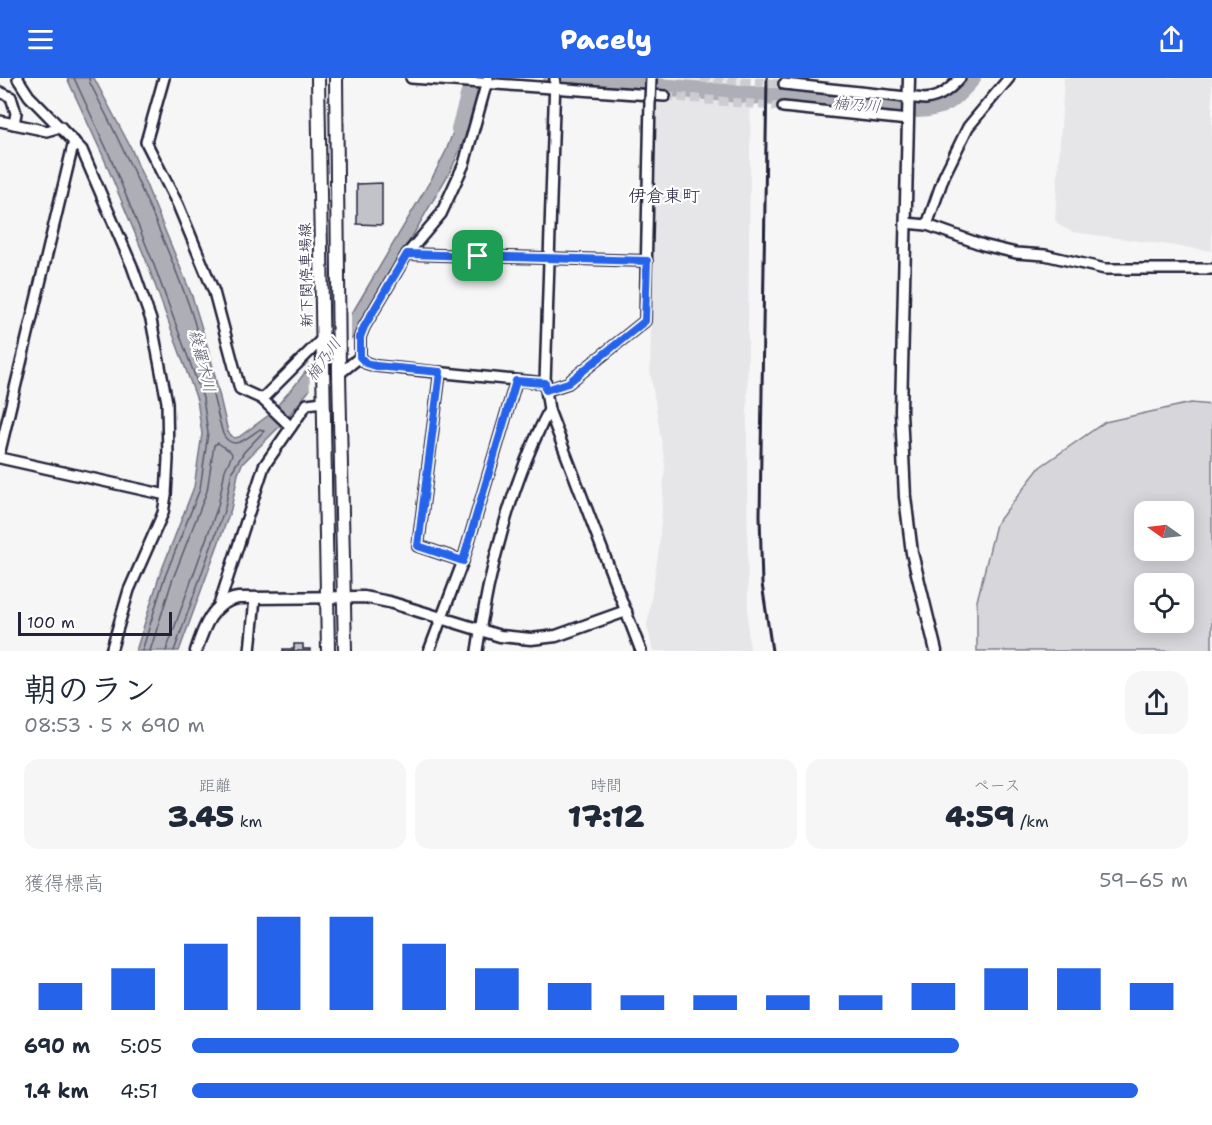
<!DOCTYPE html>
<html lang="ja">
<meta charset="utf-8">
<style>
body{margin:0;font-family:"Shantell Sans","Klee One",sans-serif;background:#f6f6f7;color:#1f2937;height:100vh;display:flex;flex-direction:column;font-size:22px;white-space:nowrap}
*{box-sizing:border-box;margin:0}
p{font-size:20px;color:#747a83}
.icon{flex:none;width:33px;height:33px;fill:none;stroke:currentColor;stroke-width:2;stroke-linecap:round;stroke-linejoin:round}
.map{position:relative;height:573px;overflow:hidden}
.side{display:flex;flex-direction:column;background:#fff;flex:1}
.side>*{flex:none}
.needle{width:39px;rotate:284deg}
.buttons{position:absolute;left:1134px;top:423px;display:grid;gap:12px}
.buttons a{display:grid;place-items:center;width:60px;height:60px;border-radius:12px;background:#fff;box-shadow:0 3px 15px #0003;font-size:30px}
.scale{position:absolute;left:18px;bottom:15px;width:154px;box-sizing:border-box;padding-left:6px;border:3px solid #22223b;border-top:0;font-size:16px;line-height:21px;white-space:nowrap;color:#22223b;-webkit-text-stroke:4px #fff;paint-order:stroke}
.pin{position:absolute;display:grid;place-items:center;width:51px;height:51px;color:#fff;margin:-26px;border-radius:12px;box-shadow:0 3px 9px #0006}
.round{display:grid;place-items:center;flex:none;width:63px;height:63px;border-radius:18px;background:#f6f6f7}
.headline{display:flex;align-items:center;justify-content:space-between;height:102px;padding:0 24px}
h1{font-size:33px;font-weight:800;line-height:45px}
.stats{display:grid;grid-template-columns:repeat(3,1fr);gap:9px;height:102px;padding:6px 24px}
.stats div{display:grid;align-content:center;border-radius:15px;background:#f6f6f7;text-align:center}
.stats b{font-size:30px;font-weight:800}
.stats small{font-size:16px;font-weight:400}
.stats p{font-size:16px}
.chart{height:168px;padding:12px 24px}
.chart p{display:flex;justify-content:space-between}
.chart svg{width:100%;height:108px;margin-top:6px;stroke:#2563eb;stroke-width:6}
ul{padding:0 24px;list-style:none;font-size:20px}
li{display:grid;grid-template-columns:96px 72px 1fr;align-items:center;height:45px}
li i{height:15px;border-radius:8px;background:#2563eb}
header{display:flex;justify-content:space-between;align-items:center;height:78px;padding:0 24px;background:#2563eb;color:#fff;font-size:27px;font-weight:800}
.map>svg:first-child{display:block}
</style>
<header><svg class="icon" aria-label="menu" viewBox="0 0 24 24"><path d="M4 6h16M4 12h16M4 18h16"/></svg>Pacely<svg class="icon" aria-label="share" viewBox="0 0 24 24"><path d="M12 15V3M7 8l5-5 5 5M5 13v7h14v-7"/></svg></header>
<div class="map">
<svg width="1212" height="573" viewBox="0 0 1212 573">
<rect width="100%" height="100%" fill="#f6f6f7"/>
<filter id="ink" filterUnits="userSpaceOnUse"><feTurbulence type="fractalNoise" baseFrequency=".0167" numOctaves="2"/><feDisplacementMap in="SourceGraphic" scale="12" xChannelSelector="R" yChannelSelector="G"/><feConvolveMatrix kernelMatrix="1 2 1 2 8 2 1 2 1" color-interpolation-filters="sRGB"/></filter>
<g filter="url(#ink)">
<g fill="#e6e6e9">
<polygon points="657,0 751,0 747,349 748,560 751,573 653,573 647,547 659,470 665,387 650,292"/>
<polygon points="1064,0 1212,0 1212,173 1073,154 1060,148 1055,142"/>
</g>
<path fill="#d7d7db" stroke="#7c7c8b" stroke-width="1.5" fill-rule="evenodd" d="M1191 325 1212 327V573H977V523L996 446 1040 389 1105 344ZM1144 434H1184V472H1144ZM1144 506H1184V544H1144Z"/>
<polygon fill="#aeaeb7" stroke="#767685" stroke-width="1.5" points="67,0 94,0 131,70 192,218 210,277 228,354 234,360 239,359 269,337 296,306 354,232 432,100 446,73 463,27 474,31 468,52 452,90 354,258 281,347 242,386 238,396 231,431 179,573 136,573 159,499 194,409 202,356 197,322 146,182 103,78"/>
<polygon fill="#f6f6f7" points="351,230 351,266 310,317 309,285"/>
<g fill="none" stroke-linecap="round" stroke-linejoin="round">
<g stroke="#5a5a6d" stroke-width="1.5">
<polyline points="74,0 109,76 151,179 203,320 208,355 200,411 164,501 142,573"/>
<path d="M89 0 90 5C126 74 158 145 186 219 203 264 210 311 223 356 233 375 248 359 260 351L264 353 244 374 232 393 225 430 174 573"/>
<polyline points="150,573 172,503 207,413 214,367 218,365 231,374 232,377 225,392 218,428 166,573"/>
</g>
<g stroke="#aeaeb7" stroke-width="18">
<path d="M552 0 917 31C946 30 953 21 972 0"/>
<polyline points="460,51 474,0"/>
</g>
</g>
<g fill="#c2c2c9" stroke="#22223b" stroke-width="1.5">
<polygon points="382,105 382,147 357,146 357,106"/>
<polygon points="294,566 303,566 303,571 310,571 310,573 283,573 283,571 294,571"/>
</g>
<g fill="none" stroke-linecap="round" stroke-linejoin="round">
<g stroke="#ccccd1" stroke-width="9" stroke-dasharray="9 4.5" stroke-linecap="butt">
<polyline points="701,0 784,6"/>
<polyline points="665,18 783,29"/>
</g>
<defs>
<g id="minor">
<polyline points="164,0 146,64 178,127 214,214 240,311 262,321 291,349"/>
<polyline points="411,0 665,18"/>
<polyline points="488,0 464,86 441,136 407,176 364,249 360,259 360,279 366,285 376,288 545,305"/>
<polyline points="555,0 545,305 549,332 641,573"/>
<polyline points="18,1 29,18 82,72 132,188 151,242 167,324 168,381 166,417 163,435 129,512 111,573"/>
<path d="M784 6 925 21C941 19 949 12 960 0"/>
<polyline points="0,14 11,19 16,35 14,46"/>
<polyline points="783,29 908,42"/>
<polyline points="0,43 47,53 61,49"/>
<polyline points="905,145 927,147 983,167 1016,175 1045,177 1105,191 1212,191"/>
<polyline points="927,147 944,98 968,49 1009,0"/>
<polyline points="407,176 647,183"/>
<polyline points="440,294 418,468 463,483"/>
<polyline points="339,296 360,279"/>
<polyline points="547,312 568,305 645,243 650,23"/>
<polyline points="262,321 323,260"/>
<polyline points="0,373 74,63"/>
<polyline points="0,380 166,417"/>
<polyline points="219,527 264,388 307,326 323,324"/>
<polyline points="250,573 255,520"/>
<polyline points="429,573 463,483 516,303"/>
<path d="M477 573C488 494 512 403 549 332"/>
</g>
<g id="tertiary">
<polyline points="909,0 901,333 905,419 912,475 936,573"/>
<path d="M196 573C203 551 212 524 238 520L364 519 389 524 500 558 531 561 556 558 626 533"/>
</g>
<g id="secondary">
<polyline points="318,0 328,573"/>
<polyline points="336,0 339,296 345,573"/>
</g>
</defs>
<use href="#minor" stroke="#22223b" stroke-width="14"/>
<use href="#tertiary" stroke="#22223b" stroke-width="15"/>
<use href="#secondary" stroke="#22223b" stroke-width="16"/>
<use href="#minor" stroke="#fff" stroke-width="9"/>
<use href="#tertiary" stroke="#fff" stroke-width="10"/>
<use href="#secondary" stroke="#fff" stroke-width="12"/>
<polyline stroke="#22223b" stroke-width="3" points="767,0 760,438 762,506 772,573"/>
<defs>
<polyline id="minor-bridge" points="650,23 651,0"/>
</defs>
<use href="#minor-bridge" stroke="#22223b" stroke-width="14" stroke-linecap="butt"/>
<use href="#minor-bridge" stroke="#fff" stroke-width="9"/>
</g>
</g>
<g fill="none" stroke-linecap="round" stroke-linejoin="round" filter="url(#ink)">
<defs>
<polygon id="route" points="407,176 647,183 645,243 568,305 546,312 545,305 516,303 463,483 418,468 440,294 376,288 366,285 360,279 360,259 364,249"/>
</defs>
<use href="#route" stroke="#fff" stroke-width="12"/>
<use href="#route" stroke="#2563eb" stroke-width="8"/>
</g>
<g text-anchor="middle" stroke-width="4.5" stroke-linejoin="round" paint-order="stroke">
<g font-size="15" fill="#22223b" stroke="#fff">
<text transform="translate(306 197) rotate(-91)" y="5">新下関停車場線</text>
</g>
<g font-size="16" font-style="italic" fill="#5a5a6d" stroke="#fff">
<text transform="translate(857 26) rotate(5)" y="6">楠乃川</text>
<text transform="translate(323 281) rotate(-54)" y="6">楠乃川</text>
<text transform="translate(203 283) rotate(76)" y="6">綾羅木川</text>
</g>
<g font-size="18" fill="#22223b" stroke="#fff">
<text x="664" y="124">伊倉東町</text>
</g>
</g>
</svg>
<div class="buttons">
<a><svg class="needle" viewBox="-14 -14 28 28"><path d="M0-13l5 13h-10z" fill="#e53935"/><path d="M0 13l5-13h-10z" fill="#747a83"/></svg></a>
<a><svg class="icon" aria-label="locate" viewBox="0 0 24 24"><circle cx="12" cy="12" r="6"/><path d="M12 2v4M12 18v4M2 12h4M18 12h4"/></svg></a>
</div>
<div class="scale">100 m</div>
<div class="pin" style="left:478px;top:178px;background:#1e9e55"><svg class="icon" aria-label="arrive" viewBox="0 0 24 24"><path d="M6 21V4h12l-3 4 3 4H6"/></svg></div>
</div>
<section class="side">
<div class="headline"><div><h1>朝のラン</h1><p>08:53 · 5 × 690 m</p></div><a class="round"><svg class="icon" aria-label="share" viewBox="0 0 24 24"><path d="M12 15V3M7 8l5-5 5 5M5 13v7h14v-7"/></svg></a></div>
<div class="stats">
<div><p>距離</p><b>3.45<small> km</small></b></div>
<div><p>時間</p><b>17:12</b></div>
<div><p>ペース</p><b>4:59<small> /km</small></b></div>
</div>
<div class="chart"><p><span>獲得標高</span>59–65 m</p>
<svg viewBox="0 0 160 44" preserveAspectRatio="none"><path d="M5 44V33M15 44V27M25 44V17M35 44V6M45 44V6M55 44V17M65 44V27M75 44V33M85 44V38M95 44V38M105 44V38M115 44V38M125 44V33M135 44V27M145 44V27M155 44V33"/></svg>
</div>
<ul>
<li><b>690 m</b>5:05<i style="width:77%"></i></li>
<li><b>1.4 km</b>4:51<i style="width:95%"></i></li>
</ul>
</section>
